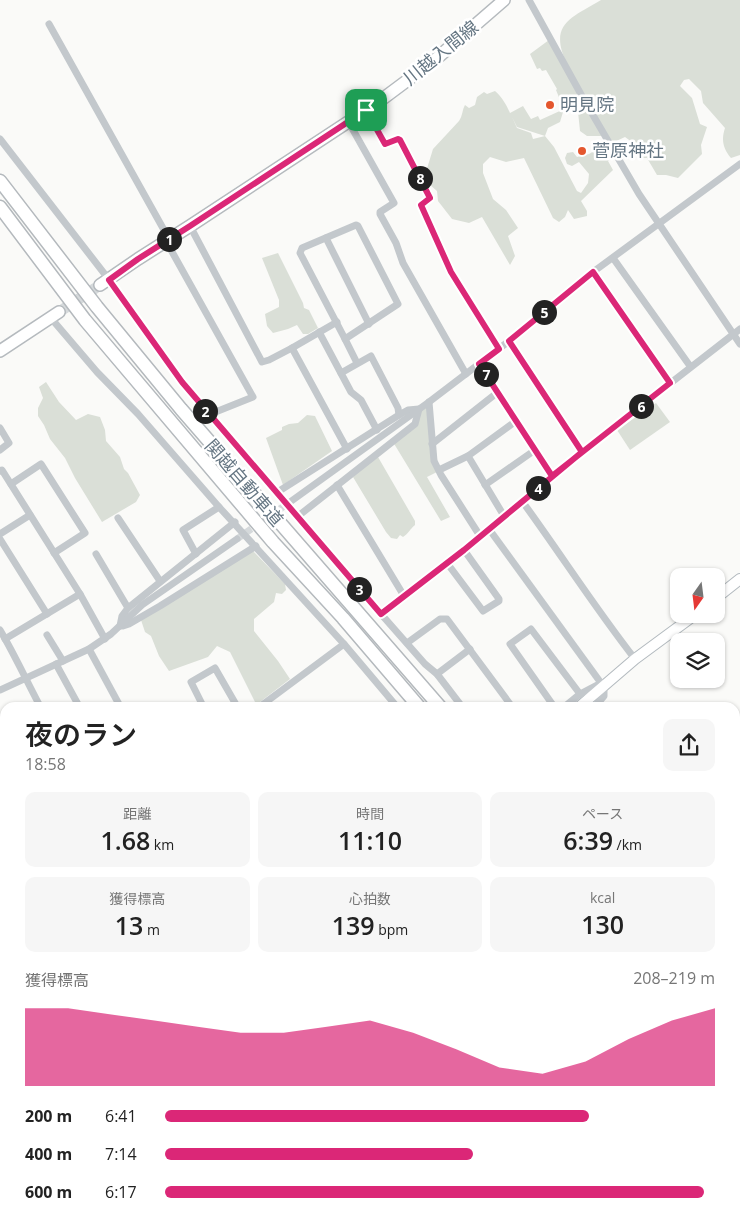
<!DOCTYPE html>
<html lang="ja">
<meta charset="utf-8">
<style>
body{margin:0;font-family:"Open Sans","Noto Sans JP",sans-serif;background:#f6f6f6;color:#222;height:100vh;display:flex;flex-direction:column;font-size:19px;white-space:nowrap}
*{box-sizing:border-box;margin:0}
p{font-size:16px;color:#767676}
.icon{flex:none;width:28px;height:28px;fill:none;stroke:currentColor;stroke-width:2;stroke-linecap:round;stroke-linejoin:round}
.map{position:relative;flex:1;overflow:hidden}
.panel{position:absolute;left:0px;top:702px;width:740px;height:518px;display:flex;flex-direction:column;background:#fff;border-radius:15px 15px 0 0;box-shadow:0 1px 4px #0004}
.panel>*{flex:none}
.needle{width:32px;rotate:194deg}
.tools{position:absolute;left:670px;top:568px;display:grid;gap:10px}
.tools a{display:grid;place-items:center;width:55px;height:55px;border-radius:10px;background:#fff;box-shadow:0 1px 4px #0004;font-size:25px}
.pin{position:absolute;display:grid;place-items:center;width:42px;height:42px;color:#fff;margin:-21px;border-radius:10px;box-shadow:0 2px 8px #0006}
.km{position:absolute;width:25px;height:25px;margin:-12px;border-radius:50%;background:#222;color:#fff;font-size:14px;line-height:25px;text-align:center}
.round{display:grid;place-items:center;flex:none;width:52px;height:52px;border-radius:10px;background:#f6f6f6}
.summary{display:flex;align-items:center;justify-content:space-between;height:85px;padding:0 25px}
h1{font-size:28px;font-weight:600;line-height:38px}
.stats{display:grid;grid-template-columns:repeat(3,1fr);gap:8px;height:85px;padding:5px 25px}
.stats div{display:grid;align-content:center;border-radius:10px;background:#f6f6f6;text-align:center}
.stats b{font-size:25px;font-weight:600}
.stats small{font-size:14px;font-weight:400}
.stats p{font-size:14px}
.chart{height:140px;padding:10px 25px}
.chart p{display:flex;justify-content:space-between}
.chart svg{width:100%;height:90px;margin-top:5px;fill:#db2777;opacity:.7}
ul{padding:0 25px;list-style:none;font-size:16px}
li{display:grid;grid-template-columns:80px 60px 1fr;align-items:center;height:38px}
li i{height:12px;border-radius:6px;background:#db2777}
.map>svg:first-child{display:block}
</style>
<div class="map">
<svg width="740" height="1220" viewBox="0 0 740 1220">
<rect width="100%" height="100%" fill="#fafaf8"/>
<g fill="#dadfd7">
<path d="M601 0H740V155L731 158C723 148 721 140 725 128L703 103 701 91 689 79 684 80 680 86 692 98 700 124 707 127 701 145 702 154 678 178 666 175H657L647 158H642L636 145 625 137 612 143 602 136H587L580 131 577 102 563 112 560 122 548 128 545 136 517 127 512 117 517 128 531 133 533 139 545 136 554 147 577 191 581 193 588 183 589 174 579 162 572 166 567 164 565 158 567 153 573 152 577 157 589 154 594 151 602 157 607 152 611 157 608 161 613 170 581 201 587 211V216L574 219 568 210 565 217 559 222 553 218 524 158 506 162 490 157 483 164V173L493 199 506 210 518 228 508 236 515 256 510 265 482 217 469 223 452 219 438 201 437 191 429 184 425 175 433 149 459 121C463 115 462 110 465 105L469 108 475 105 477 97 484 92 487 94 495 91C502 97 506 104 510 113L523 106 531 119 538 116 540 120 562 110 561 108 563 107 556 90 557 89 546 70 542 71 540 68 537 69 530 54 549 40 567 64C548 24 571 18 601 0Z"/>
<polygon points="278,253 303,303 304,308 309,310 318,328 308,334 303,334 297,325 288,329 273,333 267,326 265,314 279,307 279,300 262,258"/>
<polygon points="46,382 59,402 76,420 88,414 100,417 105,430 106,441 120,457 124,469 128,473 140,495 136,502 102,522 75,478 65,458 50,439 44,425 38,416 38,408 43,398 39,387"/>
<polygon points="428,403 439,471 427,477 450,517 441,521 393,442 415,423 419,409"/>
<polygon points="656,403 670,422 630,450 617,430"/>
<polygon points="307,415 315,416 332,451 283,485 266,438 282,430 282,427 289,424 298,423"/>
<path d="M378 457 415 521V525C410 529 408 534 403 537L400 535 397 539 391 538 386 532 353 477 373 459Z"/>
<polygon points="253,551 285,584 286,590 282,594 276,593 274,602 254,619 254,631 278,661 290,679 260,702 255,702 230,652 217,646 208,657 169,671 159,656 151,636 145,632 141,620"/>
<polygon points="180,1215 292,1215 292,1220 184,1220"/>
</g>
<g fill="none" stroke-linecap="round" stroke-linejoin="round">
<polyline stroke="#d5d9db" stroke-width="7" stroke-dasharray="7 3.5" stroke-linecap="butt" points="237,539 290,502"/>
<polyline stroke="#d5d9db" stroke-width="11" stroke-dasharray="11 5.5" stroke-linecap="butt" points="59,312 100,285"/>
<defs>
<g id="secondary">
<polyline points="716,598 740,579"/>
<polyline points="578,708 635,659 696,614"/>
<polyline points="0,1051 5,1049"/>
<polyline points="0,1098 5,1087"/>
</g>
<g id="primary">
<polyline points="100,285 138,259 190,226 377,103 436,59 504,0"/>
<polyline points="0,351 59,312"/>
</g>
<g id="highway">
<polyline points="0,181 97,307 181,409 441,708"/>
<polyline points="0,207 85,320 273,542 343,618 420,708"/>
<polyline points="735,1069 740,1076"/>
<polyline points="735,1097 740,1104"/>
</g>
</defs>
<use href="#secondary" stroke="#b3babf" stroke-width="12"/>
<use href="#primary" stroke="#b5babe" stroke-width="14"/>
<use href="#highway" stroke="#b4b9bd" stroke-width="15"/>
<g stroke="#c3c8cc" stroke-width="7">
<polyline points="529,0 583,98 639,194 740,344"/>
<polyline points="49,24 169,239"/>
<polyline points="366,110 385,144 398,139 400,140 431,198 421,205 451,271 499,349"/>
<polyline points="348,121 394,203 380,212 380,214 396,243 403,263 466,374"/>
<polyline points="0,139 124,299 182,383 381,614 425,664 437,674 463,708"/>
<polygon points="356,225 358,226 398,304 345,339 300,253 302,248"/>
<polyline points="190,226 262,362 269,360 292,348 347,449"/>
<polyline points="326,238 369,324"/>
<polyline points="166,241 253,397 208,415"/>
<polyline points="613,258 690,366"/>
<polyline points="593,272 670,383"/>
<polyline points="50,317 97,372 138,414 219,507 344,644 398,708"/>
<polyline points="319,332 351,392 361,400 377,430"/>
<polyline points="345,339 357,363"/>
<polyline points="509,341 582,452"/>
<polyline points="292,348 337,322"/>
<polyline points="479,364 553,476"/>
<polyline points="341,373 371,356 398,408 399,415"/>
<polyline points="429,402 434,461 441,475 480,536"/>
<polyline points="0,428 9,443 0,450"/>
<polyline points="432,444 498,392"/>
<polyline points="439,470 468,456"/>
<polyline points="0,471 2,470 80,594 105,639"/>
<polyline points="11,484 41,464 85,533 54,553"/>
<polyline points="337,485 404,596"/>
<polyline points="485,485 535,450"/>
<polyline points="276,493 399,415 408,410 419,409 415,424 297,517"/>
<path d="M522 501C560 553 595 608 635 659"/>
<polyline points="290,502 429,402 509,341 593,272 740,164"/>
<polyline points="504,516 468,456 516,421"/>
<polyline points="118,518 160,581"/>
<polyline points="489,529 601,683"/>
<polyline points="0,534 30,515"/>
<polyline points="0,539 47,614"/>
<polyline points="96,554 128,608"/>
<polyline points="196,554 183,530 219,507"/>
<polyline points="447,563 483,611 499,601 499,599 464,550"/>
<polyline points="381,614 464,550 582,452 740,329"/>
<polyline points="120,626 122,616 128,608 235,522"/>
<polyline points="123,626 129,624 160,606 256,546"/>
<path d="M0 630C15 655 27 682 41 708"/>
<polyline points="47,635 63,661"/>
<polyline points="5,639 80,594"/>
<polyline points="407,643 440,619 447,619 513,708"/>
<polyline points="89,649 121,708"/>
<polyline points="56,664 80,708"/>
<polyline points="437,674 470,649"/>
<polyline points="0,690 89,649 111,634 142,605 237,539"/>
<polyline points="204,708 191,682 215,668 238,708"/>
<polyline points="258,708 344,644"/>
<polyline points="555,708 510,644 531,629 580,694"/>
<polyline points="563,708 580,694 601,683 604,685 604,696 594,708"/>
<polyline points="735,803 740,801"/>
<polyline points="0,839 5,836"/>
<polyline points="740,848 738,857 740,858"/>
<polyline points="735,891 740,889"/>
<polyline points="735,972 740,970"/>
<polyline points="735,1020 740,1029"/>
<polyline points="735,1040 740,1046"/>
<polyline points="735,1126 740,1133"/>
<polyline points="735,1207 740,1207"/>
<polyline points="368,1215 369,1220"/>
<polyline points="39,1220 40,1215"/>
<polyline points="138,1220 138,1215"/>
</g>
<use href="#secondary" stroke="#fff" stroke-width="10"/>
<use href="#primary" stroke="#fff" stroke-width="11"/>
<use href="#highway" stroke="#fff" stroke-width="12"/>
</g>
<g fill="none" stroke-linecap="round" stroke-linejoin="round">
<defs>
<polyline id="route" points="366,110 190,226 138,259 109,280 182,382 381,614 464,550 582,452 509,341 593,272 670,383 552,476 479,364 499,349 451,272 421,205 430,198 400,140 398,139 385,144 366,110"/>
</defs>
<use href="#route" stroke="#fff" stroke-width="10"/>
<use href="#route" stroke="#db2777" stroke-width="6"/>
</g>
<g fill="#e4572e" stroke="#fff" stroke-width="2">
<circle cx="550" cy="105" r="5"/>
<circle cx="582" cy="151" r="5"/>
</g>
<g text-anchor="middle" stroke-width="5" stroke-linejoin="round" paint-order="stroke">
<g font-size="18" fill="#657683" stroke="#fff">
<text transform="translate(441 53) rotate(-39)" y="6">川越入間線</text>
<text transform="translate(244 483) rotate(49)" y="6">関越自動車道</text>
</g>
<g font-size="18" fill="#657683" stroke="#fff" text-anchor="start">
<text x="560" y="111">明見院</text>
<text x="592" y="157">菅原神社</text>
</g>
</g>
</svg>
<div class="tools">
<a><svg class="needle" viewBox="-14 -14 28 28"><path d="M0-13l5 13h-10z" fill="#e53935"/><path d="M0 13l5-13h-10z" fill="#767676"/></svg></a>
<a><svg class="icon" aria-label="layers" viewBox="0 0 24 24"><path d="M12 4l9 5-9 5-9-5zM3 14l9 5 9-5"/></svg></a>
</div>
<div class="pin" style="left:366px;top:110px;background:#1e9e55"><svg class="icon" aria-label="arrive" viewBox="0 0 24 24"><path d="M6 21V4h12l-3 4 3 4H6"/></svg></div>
<b class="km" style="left:169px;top:239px">1</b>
<b class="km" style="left:205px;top:411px">2</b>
<b class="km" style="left:359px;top:589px">3</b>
<b class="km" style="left:538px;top:488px">4</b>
<b class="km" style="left:544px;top:312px">5</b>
<b class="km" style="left:641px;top:406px">6</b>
<b class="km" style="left:486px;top:374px">7</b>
<b class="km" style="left:420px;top:178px">8</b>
<section class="panel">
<div class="summary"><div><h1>夜のラン</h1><p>18:58</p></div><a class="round"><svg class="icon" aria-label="share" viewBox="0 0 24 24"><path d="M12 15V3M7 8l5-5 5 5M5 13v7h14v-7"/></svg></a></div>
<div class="stats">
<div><p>距離</p><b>1.68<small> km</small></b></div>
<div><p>時間</p><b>11:10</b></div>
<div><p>ペース</p><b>6:39<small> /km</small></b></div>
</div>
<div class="stats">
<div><p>獲得標高</p><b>13<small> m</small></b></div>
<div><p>心拍数</p><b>139<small> bpm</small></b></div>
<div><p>kcal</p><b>130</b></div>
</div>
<div class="chart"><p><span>獲得標高</span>208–219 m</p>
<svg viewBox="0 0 160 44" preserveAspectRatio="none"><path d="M0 44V6L10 6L20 9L30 12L40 15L50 18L60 18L70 15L80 12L90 18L100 26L110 35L120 38L130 32L140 21L150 12L160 6V44z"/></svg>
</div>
<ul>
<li><b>200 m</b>6:41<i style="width:77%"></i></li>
<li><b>400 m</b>7:14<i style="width:56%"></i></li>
<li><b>600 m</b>6:17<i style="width:98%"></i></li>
</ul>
</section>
</div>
